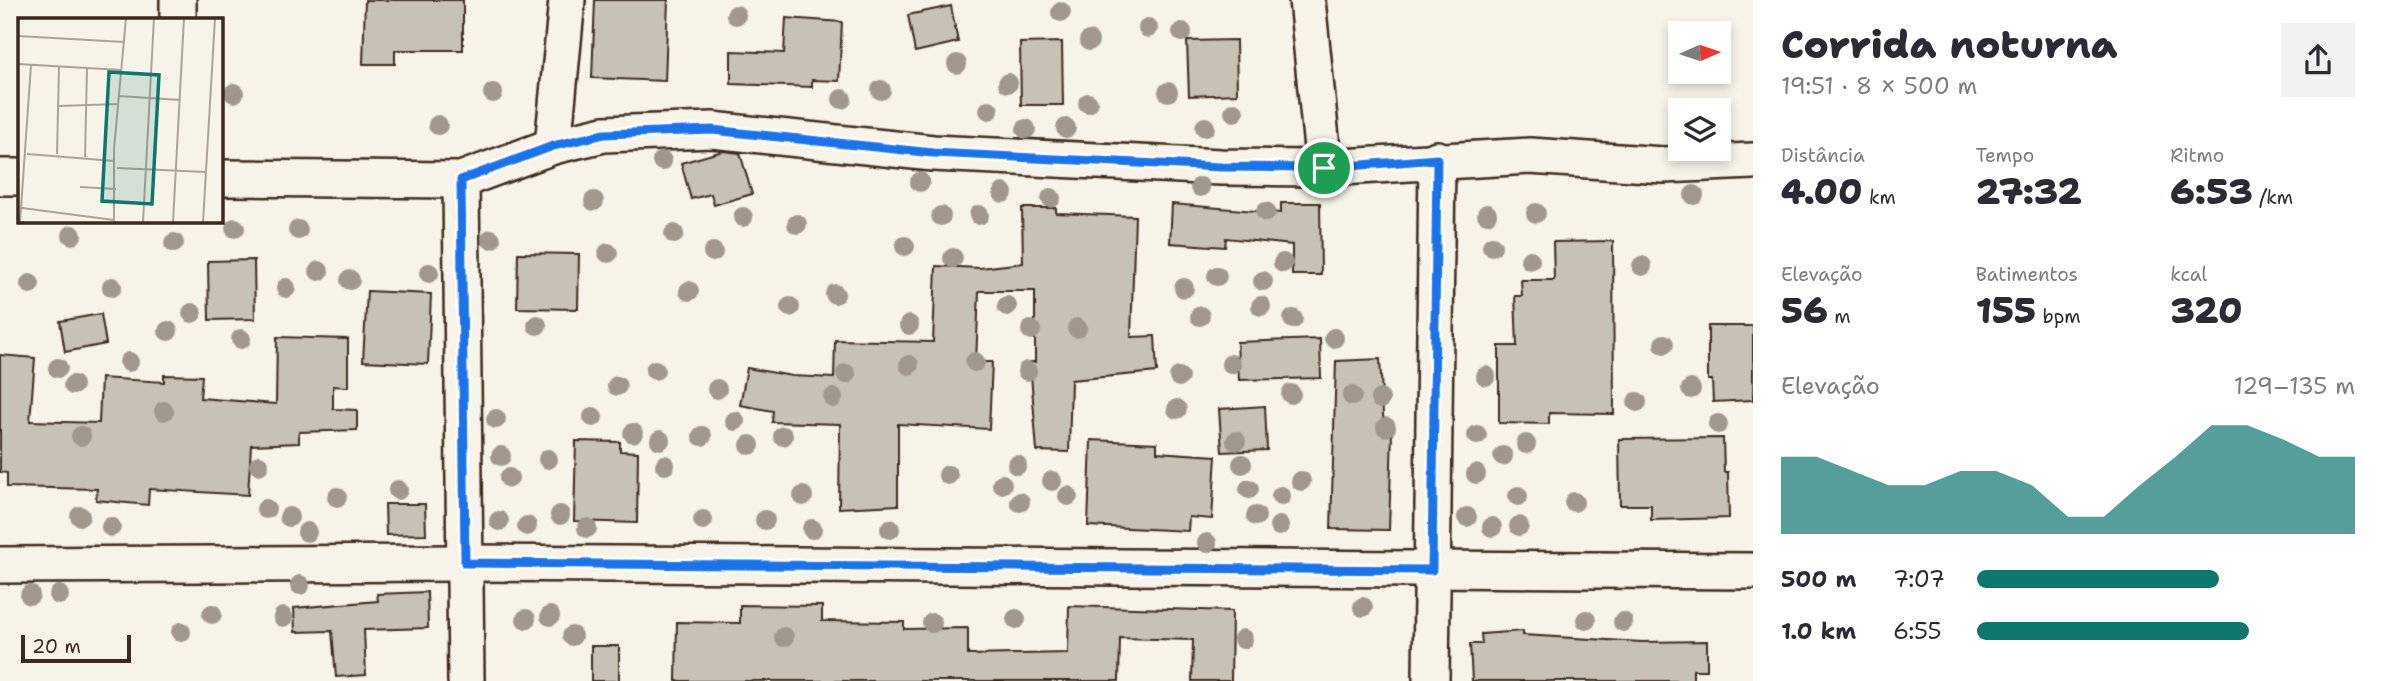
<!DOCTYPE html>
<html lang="pt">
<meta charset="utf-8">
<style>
body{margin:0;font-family:"Shantell Sans",sans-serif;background:#f2f2f3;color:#2b2b33;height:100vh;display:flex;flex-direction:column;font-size:26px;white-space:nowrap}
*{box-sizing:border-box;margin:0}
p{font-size:23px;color:#7c7c81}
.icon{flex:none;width:38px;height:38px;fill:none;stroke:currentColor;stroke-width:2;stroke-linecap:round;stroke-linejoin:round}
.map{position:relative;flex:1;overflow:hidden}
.sheet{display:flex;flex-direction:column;background:#fff;width:630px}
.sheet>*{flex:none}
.needle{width:46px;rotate:87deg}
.buttons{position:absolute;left:1668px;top:21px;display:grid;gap:14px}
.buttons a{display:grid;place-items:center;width:63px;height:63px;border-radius:0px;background:#fff;box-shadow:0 4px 10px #0003;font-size:35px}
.scale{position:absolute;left:21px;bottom:18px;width:110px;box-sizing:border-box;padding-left:7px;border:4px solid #3b2a1e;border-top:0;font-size:19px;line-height:24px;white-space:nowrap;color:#3b2a1e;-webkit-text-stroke:5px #f7f3e8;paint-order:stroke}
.pin{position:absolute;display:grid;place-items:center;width:60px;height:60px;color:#fff;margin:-30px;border:4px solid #fff;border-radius:50%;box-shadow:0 2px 7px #0007}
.round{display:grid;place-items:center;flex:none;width:74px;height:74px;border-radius:0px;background:#f2f2f3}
.summary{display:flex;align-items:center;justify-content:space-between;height:119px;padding:0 28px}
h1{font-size:38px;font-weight:800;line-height:52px}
.stats{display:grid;grid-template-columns:repeat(3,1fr);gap:10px;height:119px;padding:7px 28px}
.stats div{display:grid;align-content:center}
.stats b{font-size:35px;font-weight:800}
.stats small{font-size:19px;font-weight:400}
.stats p{font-size:19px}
.chart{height:196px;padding:14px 28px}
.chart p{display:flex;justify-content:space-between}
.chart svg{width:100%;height:126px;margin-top:7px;fill:#0f766e;opacity:.7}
ul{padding:0 28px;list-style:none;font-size:23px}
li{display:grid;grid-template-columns:112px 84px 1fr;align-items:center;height:52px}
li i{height:18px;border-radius:9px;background:#0f766e}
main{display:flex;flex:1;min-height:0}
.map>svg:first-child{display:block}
</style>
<main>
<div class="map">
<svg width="1753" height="681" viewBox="0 0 1753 681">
<rect width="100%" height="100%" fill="#f7f3e8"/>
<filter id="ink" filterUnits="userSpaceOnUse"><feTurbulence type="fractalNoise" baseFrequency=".0143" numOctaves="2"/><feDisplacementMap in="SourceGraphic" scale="14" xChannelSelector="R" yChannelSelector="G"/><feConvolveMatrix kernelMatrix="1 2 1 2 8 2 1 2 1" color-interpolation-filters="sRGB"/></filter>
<g filter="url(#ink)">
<g fill="#c8c1b6" stroke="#3b2a1e" stroke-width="2">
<polygon points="365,0 463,0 463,50 395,50 395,64 363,64"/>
<polygon points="595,0 668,0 665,81 592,78"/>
<polygon points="951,6 958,42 915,52 908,15"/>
<polygon points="786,18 842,22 839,81 812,80 812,87 731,84 731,51 784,53"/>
<polygon points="1236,40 1237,94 1189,96 1187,41"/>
<polygon points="1062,42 1063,105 1021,105 1020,43"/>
<polygon points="723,151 740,153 752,194 714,205 711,194 691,199 681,163"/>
<polygon points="1281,203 1320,203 1321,275 1292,275 1292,245 1226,238 1225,247 1170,243 1172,204 1281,213"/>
<polygon points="1022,208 1056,208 1056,213 1135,216 1131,337 1155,336 1157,372 1071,380 1069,452 1037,451 1030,362 1035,362 1035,291 979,291 976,362 992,362 989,429 898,424 898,505 839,508 840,424 772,422 773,411 740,405 747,368 792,376 834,378 835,340 933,342 936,266 980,268 1023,263"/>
<polygon points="1613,241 1614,414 1549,413 1549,424 1499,423 1499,346 1517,346 1515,296 1522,296 1521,280 1554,280 1553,242"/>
<polygon points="518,253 579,254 578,309 517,308"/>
<polygon points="254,260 255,319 209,320 208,261"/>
<polygon points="367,291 431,294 428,364 363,361"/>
<polygon points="101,314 106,344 65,352 60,321"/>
<polygon points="1708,326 1753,326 1753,400 1713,402 1712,380 1708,380"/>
<polygon points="277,337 348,339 348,387 333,386 333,409 357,410 357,430 299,432 299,443 251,445 248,495 149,489 148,505 96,500 97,489 7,487 7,473 0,472 0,355 35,358 30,421 99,423 101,378 164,382 164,375 202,376 200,398 276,404"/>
<polygon points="1320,339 1321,378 1239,380 1237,342"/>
<polygon points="1380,359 1384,432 1392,432 1389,530 1331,529 1336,361"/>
<polygon points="1265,406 1267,450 1222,452 1219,409"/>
<polygon points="1723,438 1724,472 1728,472 1729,518 1651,520 1651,505 1620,505 1619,439"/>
<polygon points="1091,440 1157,443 1157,452 1216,456 1212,519 1189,517 1188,531 1088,526"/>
<polygon points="576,441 620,442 620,451 638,452 637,523 574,521"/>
<polygon points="385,504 425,504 426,534 386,535"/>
<polygon points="427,592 428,628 364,630 366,675 336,677 332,631 295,632 294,608 378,601 377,594"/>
<polygon points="740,605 822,606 822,621 904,622 904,629 968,628 968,655 1068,653 1069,606 1232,611 1231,681 1192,681 1193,640 1120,638 1119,681 676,681 677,622 740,623"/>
<polygon points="1523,631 1523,635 1642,642 1707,641 1707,670 1693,670 1693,681 1472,681 1470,644 1482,644 1481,634"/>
<rect x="591" y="646" width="28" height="35"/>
</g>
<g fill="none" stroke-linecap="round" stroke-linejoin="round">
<defs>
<g id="street">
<polyline points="1307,0 1324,168"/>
<polyline points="178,19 178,0"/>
<polyline points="553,146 567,0"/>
<polyline points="0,177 19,177"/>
<polyline points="220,178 461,180 553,146 604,134 712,130 933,153 1221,167 1324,168 1530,156 1663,165 1753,161"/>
<polyline points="461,180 466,681"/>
<polyline points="0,565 465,563 1753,571"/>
<polyline points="1431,681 1437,159"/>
</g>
</defs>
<use href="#street" stroke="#3b2a1e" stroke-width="40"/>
<use href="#street" stroke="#f7f3e8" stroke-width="35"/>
</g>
<g fill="#a1978c">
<circle cx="1061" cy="12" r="10"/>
<circle cx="736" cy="15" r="10"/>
<circle cx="1148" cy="28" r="10"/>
<circle cx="1182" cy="32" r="10"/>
<circle cx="1089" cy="41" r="10"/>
<circle cx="957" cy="64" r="10"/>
<circle cx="1008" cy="83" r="10"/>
<circle cx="881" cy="90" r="10"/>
<circle cx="1168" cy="92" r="10"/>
<circle cx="234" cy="93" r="10"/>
<circle cx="493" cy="93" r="10"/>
<circle cx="842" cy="99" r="10"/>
<circle cx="1088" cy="103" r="10"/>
<circle cx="989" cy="110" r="10"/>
<circle cx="1234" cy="112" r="10"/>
<circle cx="438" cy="125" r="10"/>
<circle cx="1205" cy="127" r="10"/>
<circle cx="1066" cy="128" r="10"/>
<circle cx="1026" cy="129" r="10"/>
<circle cx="662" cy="161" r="10"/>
<circle cx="920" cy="182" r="10"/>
<circle cx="1200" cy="187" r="10"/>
<circle cx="1003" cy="193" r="10"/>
<circle cx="1694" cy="195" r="10"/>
<circle cx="1051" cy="198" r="10"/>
<circle cx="594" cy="201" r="10"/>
<circle cx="1266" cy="212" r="10"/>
<circle cx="1536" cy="213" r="10"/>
<circle cx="1487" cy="214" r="10"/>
<circle cx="979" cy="215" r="10"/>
<circle cx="941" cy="216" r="10"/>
<circle cx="743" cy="217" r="10"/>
<circle cx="797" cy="224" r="10"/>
<circle cx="235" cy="228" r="10"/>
<circle cx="298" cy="230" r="10"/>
<circle cx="674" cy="234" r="10"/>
<circle cx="72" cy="235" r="10"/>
<circle cx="491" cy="239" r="10"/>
<circle cx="174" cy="243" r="10"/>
<circle cx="905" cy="246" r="10"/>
<circle cx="1492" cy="246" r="10"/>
<circle cx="713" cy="252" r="10"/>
<circle cx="608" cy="253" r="10"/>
<circle cx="953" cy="258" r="10"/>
<circle cx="1530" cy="260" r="10"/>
<circle cx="1283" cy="263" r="10"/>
<circle cx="1642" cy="266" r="10"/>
<circle cx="319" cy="271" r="10"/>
<circle cx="429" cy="273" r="10"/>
<circle cx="1217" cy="276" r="10"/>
<circle cx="350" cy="280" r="10"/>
<circle cx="1263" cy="281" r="10"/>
<circle cx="30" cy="284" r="10"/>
<circle cx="112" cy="287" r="10"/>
<circle cx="286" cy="288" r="10"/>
<circle cx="1184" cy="288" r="10"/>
<circle cx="689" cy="291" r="10"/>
<circle cx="835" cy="294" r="10"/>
<circle cx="1007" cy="306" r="10"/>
<circle cx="1261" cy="306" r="10"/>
<circle cx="790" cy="307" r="10"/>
<circle cx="192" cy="313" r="10"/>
<circle cx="1200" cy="316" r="10"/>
<circle cx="1293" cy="319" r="10"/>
<circle cx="537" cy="325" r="10"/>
<circle cx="909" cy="325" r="10"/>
<circle cx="1077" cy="328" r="10"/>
<circle cx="1031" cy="330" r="10"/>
<circle cx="168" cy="331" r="10"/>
<circle cx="1334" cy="338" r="10"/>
<circle cx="241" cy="339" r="10"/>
<circle cx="1664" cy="344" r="10"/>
<circle cx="129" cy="362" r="10"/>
<circle cx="975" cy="362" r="10"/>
<circle cx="1231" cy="364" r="10"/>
<circle cx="909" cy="365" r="10"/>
<circle cx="58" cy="368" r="10"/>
<circle cx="655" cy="370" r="10"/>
<circle cx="1027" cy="371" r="10"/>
<circle cx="846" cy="374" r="10"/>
<circle cx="1486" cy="376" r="10"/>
<circle cx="1179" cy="377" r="10"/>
<circle cx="73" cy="385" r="10"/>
<circle cx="617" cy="386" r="10"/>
<circle cx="717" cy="389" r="10"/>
<circle cx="1691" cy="389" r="10"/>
<circle cx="1291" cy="394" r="10"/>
<circle cx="1352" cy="396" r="10"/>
<circle cx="833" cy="398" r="10"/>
<circle cx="1380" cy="399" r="10"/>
<circle cx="1637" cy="402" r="10"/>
<circle cx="1177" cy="409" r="10"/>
<circle cx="164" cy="411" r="10"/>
<circle cx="593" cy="417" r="10"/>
<circle cx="496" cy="419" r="10"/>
<circle cx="735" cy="421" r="10"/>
<circle cx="1718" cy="424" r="10"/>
<circle cx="1386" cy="427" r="10"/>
<circle cx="633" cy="433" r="10"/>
<circle cx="1477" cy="435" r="10"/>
<circle cx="81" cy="436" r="10"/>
<circle cx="702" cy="436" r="10"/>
<circle cx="783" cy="436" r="10"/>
<circle cx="660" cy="440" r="10"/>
<circle cx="1236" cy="441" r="10"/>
<circle cx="1526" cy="444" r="10"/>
<circle cx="750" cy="445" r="10"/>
<circle cx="501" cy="456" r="10"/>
<circle cx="1503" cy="456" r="10"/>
<circle cx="548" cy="459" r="10"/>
<circle cx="1242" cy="464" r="10"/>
<circle cx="259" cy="465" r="10"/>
<circle cx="665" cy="465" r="10"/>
<circle cx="1017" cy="465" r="10"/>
<circle cx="1476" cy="474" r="10"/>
<circle cx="948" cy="475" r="10"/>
<circle cx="509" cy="478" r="10"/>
<circle cx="1052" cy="481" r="10"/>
<circle cx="1301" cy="481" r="10"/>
<circle cx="1002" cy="484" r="10"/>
<circle cx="1249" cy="489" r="10"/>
<circle cx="398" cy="490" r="10"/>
<circle cx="803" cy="496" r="10"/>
<circle cx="1068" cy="496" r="10"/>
<circle cx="1281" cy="496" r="10"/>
<circle cx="1518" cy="496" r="10"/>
<circle cx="337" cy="497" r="10"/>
<circle cx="1020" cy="502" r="10"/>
<circle cx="1574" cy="502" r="10"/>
<circle cx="266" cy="509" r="10"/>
<circle cx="560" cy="515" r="10"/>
<circle cx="80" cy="516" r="10"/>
<circle cx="1256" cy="516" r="10"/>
<circle cx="289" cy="517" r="10"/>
<circle cx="1467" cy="517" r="10"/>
<circle cx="703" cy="520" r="10"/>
<circle cx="765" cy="520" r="10"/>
<circle cx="499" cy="521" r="10"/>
<circle cx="527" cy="526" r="10"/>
<circle cx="1279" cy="526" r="10"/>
<circle cx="1519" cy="526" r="10"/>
<circle cx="111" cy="527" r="10"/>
<circle cx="1492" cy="527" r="10"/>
<circle cx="587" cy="528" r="10"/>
<circle cx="812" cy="529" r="10"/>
<circle cx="890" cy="529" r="10"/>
<circle cx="307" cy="532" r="10"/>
<circle cx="1207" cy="543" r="10"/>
<circle cx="300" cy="585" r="10"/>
<circle cx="30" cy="595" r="10"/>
<circle cx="59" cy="595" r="10"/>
<circle cx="1363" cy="607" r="10"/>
<circle cx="212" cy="614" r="10"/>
<circle cx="550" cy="616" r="10"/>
<circle cx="283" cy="617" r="10"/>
<circle cx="526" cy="619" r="10"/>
<circle cx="1016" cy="619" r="10"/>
<circle cx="1586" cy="620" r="10"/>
<circle cx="1623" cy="622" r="10"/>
<circle cx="932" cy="623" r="10"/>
<circle cx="181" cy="632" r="10"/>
<circle cx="572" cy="636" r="10"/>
<circle cx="784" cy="637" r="10"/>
<circle cx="1243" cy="639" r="10"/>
</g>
</g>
<g fill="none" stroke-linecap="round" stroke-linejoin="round" filter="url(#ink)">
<defs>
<polygon id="route" points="712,130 933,153 1221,167 1324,168 1437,159 1432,570 465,563 461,180 553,146 604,134"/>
</defs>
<use href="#route" stroke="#fff" stroke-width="14"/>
<use href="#route" stroke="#1a73e8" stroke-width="9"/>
</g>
<g transform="translate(18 18)">
<rect width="205" height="205" fill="#f7f3e8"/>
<path fill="none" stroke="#aca397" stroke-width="2" d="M0 18 106 24M0 46 103 52M101 78 162 82M41 88 101 86M9 136 97 143M39 136 41 49M67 139 69 50M99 150 188 154M62 169 98 171M4 190 96 202M2 204 13 47M96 204V131L108 0M125 204 136 0M155 204 166 0M185 204 197 0"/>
<path fill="#0f766e" fill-opacity="0.15" stroke="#0f766e" stroke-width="3.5" d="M91 54 141 57 134 186 84 183Z"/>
<rect width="205" height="205" fill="none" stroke="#3b2a1e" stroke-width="3.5"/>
</g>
</svg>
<div class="buttons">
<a><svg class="needle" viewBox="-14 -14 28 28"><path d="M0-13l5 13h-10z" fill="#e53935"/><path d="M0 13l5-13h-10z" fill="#7c7c81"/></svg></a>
<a><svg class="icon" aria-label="layers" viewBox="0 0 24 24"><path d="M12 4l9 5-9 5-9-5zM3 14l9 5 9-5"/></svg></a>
</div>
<div class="scale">20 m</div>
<div class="pin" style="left:1324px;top:168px;background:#1e9e55"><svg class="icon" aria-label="arrive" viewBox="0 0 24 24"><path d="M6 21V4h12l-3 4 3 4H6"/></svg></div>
</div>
<section class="sheet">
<div class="summary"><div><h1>Corrida noturna</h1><p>19:51 · 8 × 500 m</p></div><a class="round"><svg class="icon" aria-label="share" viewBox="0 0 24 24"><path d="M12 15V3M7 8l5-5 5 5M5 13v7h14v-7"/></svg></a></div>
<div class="stats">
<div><p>Distância</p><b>4.00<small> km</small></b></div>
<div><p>Tempo</p><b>27:32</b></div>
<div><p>Ritmo</p><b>6:53<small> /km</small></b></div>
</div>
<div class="stats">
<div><p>Elevação</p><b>56<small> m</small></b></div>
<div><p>Batimentos</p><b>155<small> bpm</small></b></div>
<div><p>kcal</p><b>320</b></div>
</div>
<div class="chart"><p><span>Elevação</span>129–135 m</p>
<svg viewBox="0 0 160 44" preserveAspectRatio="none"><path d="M0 44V17L10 17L20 22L30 27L40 27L50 22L60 22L70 27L80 38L90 38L100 27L110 17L120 6L130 6L140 11L150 17L160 17V44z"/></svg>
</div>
<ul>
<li><b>500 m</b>7:07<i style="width:64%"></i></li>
<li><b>1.0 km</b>6:55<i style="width:72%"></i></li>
</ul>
</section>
</main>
